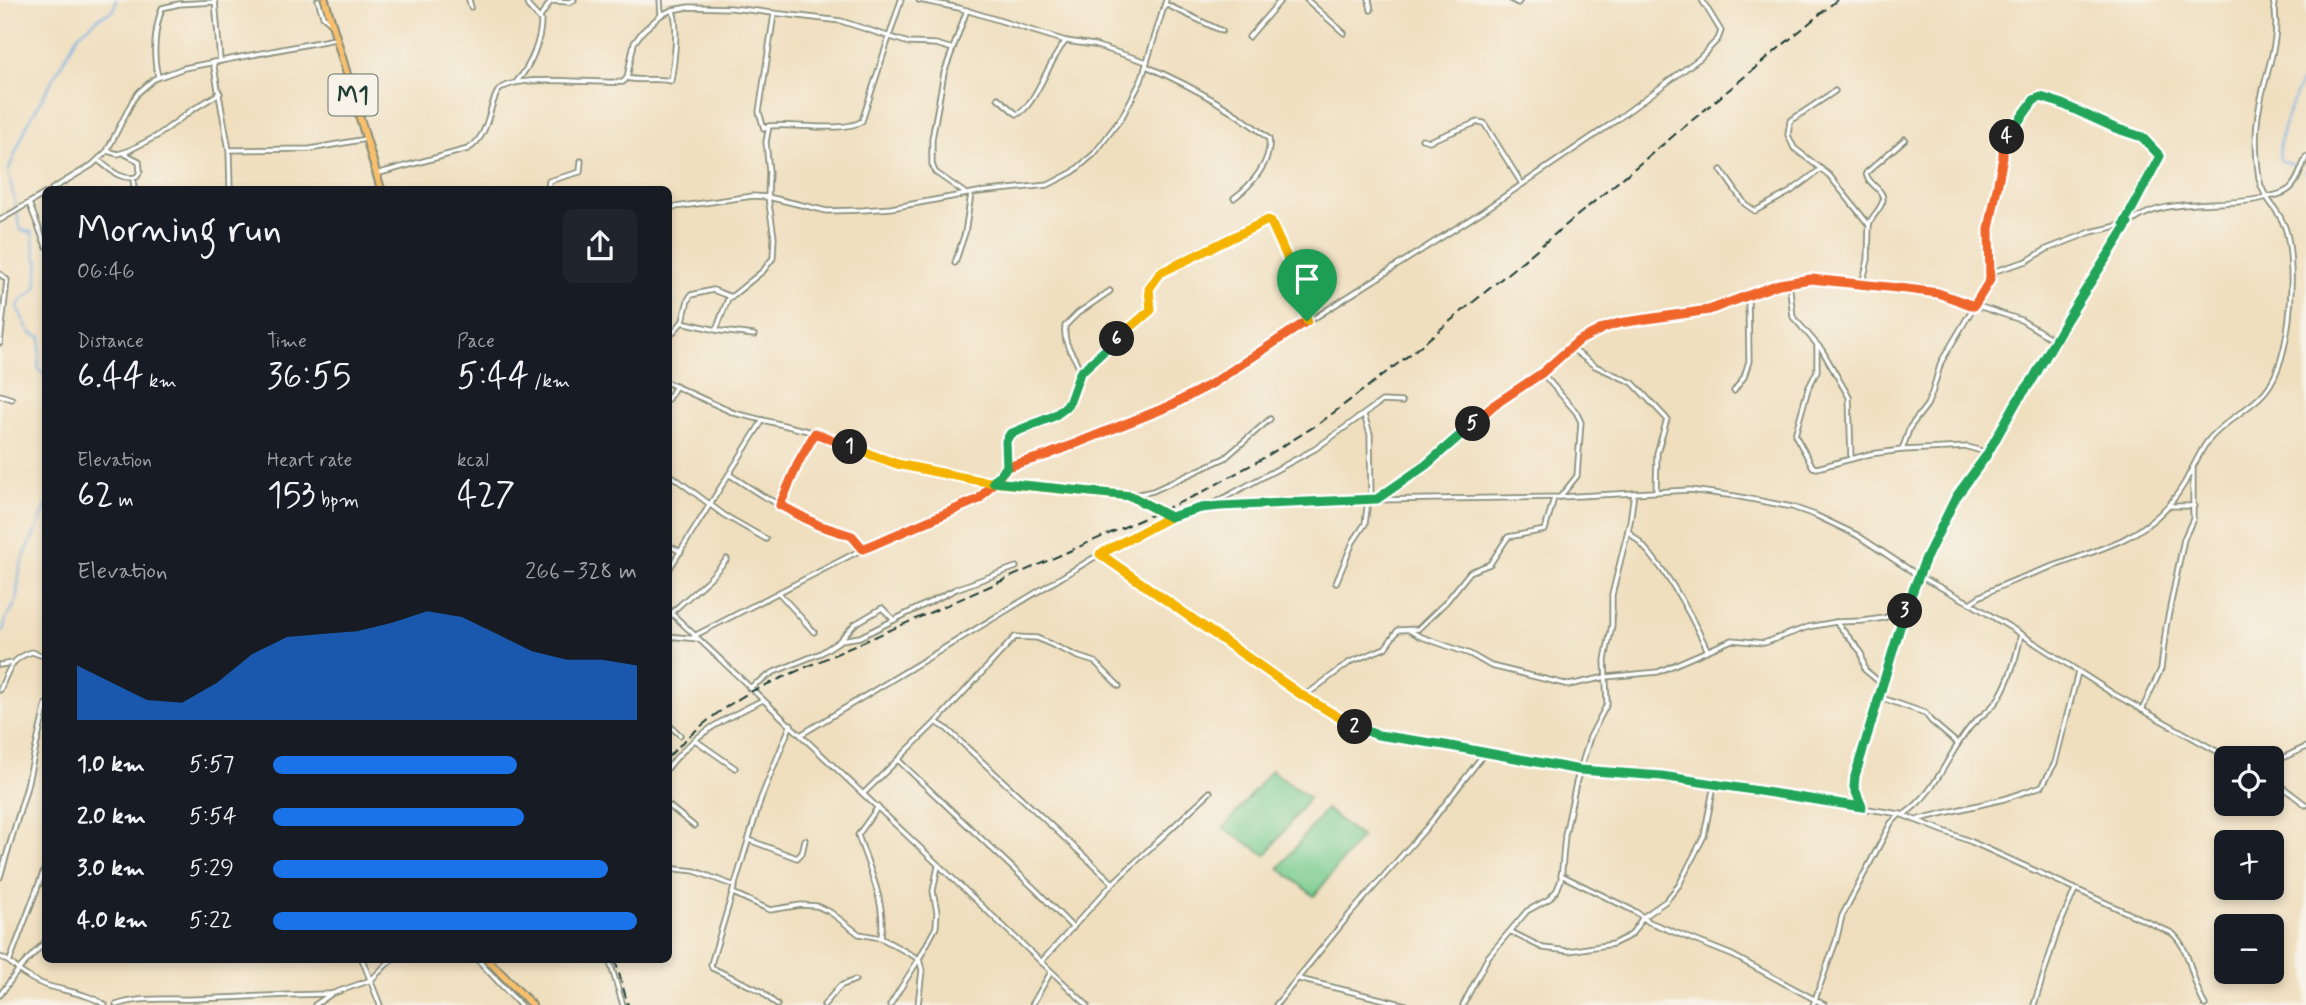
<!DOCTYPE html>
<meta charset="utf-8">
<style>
body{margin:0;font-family:Mynerve,sans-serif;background:#20242c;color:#f1f3f6;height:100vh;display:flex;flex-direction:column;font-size:26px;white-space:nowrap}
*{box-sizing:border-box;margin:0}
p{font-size:23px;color:#9ea1a6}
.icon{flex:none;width:38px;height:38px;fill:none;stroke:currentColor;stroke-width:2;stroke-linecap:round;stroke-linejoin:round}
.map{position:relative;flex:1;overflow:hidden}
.side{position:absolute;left:42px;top:186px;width:630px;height:777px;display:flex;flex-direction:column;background:#171b24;border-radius:10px;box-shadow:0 4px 10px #0003}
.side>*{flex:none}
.fabs{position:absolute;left:2214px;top:746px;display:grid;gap:14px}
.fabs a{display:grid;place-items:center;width:70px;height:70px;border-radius:10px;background:#171b24;box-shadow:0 4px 10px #0003;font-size:35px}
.pin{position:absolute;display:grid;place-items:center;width:60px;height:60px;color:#fff;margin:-72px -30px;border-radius:50% 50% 50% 0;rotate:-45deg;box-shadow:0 0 7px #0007}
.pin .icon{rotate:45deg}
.km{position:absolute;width:35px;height:35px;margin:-18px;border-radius:50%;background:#222;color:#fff;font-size:19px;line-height:35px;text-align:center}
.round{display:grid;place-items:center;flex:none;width:74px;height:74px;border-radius:10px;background:#20242c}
.head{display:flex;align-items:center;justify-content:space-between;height:119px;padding:0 35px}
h1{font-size:38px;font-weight:600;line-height:52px}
.metrics{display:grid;grid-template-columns:repeat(3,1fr);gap:10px;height:119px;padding:7px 35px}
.metrics div{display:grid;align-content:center}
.metrics b{font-size:35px;font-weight:600}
.metrics small{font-size:19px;font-weight:400}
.metrics p{font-size:19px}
.chart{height:196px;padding:14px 35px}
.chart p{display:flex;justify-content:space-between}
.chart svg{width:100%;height:126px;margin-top:7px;fill:#1a73e8;opacity:.7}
ul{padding:0 35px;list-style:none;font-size:23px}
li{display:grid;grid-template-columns:112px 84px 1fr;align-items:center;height:52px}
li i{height:18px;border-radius:9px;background:#1a73e8}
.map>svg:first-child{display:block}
</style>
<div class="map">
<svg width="2306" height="1005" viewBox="0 0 2306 1005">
<rect width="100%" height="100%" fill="#f7f3e8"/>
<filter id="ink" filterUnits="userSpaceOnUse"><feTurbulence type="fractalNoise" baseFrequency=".0143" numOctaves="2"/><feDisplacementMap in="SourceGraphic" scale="14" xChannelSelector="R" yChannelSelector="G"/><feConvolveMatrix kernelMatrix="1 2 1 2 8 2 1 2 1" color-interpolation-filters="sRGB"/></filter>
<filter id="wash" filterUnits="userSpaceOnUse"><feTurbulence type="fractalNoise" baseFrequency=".00686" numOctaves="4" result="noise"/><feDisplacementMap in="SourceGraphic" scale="28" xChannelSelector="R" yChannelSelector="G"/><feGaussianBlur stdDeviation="1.57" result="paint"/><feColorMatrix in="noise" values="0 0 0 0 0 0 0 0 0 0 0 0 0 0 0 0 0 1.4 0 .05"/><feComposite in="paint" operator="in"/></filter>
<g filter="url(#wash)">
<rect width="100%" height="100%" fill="#f0dfbf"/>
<g fill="#78cc8f" stroke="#4c8462" stroke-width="2">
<polygon points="1271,770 1309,798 1266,855 1224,828"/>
<polygon points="1326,809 1361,837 1314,896 1279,868"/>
</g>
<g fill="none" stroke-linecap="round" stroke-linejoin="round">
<g stroke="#71aee3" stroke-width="2">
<path d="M2299 167 2280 160C2276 127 2299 96 2306 66"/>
<polyline points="2304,171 2306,173"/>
<polyline points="46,377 38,368 41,337 30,333 17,307 22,300 36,289 39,261 36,260 32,232 21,230 8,171 27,125 78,35 100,17 114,10 116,0"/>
<path d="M0 633 4 631C4 612 13 614 16 601 19 586 17 572 24 557 31 539 41 524 46 505"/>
</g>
</g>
</g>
<g filter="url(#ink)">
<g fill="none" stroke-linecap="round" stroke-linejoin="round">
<defs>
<g id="street">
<polyline points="215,0 220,61"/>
<polyline points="318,0 323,16 330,22"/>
<polyline points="469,0 471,7"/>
<polyline points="660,0 661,15"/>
<polyline points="919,0 959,8 1066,41 1094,45 1147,62"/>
<polyline points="1307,0 1344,33"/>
<polyline points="1369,0 1371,10"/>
<polyline points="1512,0 1518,3 1520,0"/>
<polyline points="1165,4 1222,31"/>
<polyline points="541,16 551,1 570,2 574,0"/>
<polyline points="1249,37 1281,0"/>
<polyline points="213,62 229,150 230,189"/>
<path d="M1146 66C1189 85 1233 108 1269 139 1272 161 1252 185 1234 198"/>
<path d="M158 76C152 55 155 28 162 8L179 4 215 2"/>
<path d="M627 78C642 82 656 77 671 81 674 64 679 27 673 11"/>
<path d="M517 81C531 66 541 40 541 20L528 6 526 0"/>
<polyline points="1835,91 1790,121 1788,135 1794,148 1829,175 1869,225 1868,260 1862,284"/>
<path d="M998 98 1014 112 1017 114C1034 109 1050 57 1066 41"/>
<path d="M769 126C792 123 845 133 862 121L901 0"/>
<polyline points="1422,139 1429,141 1478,122 1484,123 1522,184"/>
<polyline points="229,150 310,149 366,139"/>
<polyline points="107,151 118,154 128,151 157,136 192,110 220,93"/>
<path d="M98 160C110 169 120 181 137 177L140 171 139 161 125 154"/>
<polyline points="1721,170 1745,204 1755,211 1790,192 1821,169"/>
<path d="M376 174 468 149C489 136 487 112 497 93 509 71 599 85 623 82L627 78 634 43 643 31 661 15 672 10 689 7 731 8 841 21 909 43 936 44 953 49"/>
<polyline points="133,178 134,189"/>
<polyline points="52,189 92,165 107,151 133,100 139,92 154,79 184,68 335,39"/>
<polyline points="548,189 549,181 580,172 581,161"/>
<polyline points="965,193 935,172 932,164 932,139 944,73 967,10"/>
<polyline points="29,203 46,246"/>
<polyline points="668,208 753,196 768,197 827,211 863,210 891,208 978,192 1048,185 1073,172 1094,154 1122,117 1141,81 1166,0"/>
<polyline points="0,220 46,193"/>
<path d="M1869 225C1871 216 1881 210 1883 200 1884 189 1867 184 1866 173L1905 139"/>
<polyline points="955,263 965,233 971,194"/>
<polyline points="0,274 7,280 0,343"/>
<polyline points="1990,280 1989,229 2003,157 2003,144 2037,98 2060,103 2115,129 2142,137 2159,153 2159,161 2124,224"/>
<polyline points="1789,281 1793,317 1822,350 1849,397 1851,459"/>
<polyline points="682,322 721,331 754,335"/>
<polyline points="716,330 729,296"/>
<polyline points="668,338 683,321 688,300 691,295 713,290 731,297 763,271 773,258 774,237 768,197 769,172 766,142 769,126 764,129 759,112 774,14"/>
<polyline points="1817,345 1817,371 1808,389 1795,435 1813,467 1817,468 1870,454 1902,450 1968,447 1988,453"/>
<polyline points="1571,348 1595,366 1633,383 1667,419 1657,453 1656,492"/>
<path d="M1080 373C1077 354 1063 350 1065 326L1078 313 1110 291"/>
<polyline points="1542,373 1576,412 1581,422 1577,476 1560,497"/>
<polyline points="668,383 734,413 808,431 868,455 897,464 993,482 1131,496 1153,491 1225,458 1270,419"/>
<polyline points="1734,391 1744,377 1749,361 1748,296"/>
<polyline points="0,395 12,399"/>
<polyline points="668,399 676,386"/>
<polyline points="1364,415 1370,434 1371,500"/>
<polyline points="1902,450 1910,427 1927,405 1932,393 1941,362 1995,271 2027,261 2047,249 2091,232 2126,224"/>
<path d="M1007 467 1006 441 1010 434 1054 416 1065 408 1070 401 1084 369 1151 310C1151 302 1146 292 1151 284 1162 263 1241 232 1265 220H1270L1295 275 1307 321"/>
<polyline points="668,473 724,515 766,539"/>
<polyline points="730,475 761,495 812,522 852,536 863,549"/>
<polyline points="1133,497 1169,517"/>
<polyline points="1378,498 1426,465 1494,405 1542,373 1585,337 1619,323 1709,310 1786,282 1811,279 1938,293 2021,320 2054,340"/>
<polyline points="780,505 799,461 815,433"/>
<polyline points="1209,506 1315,449 1382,401 1402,402"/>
<polyline points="2169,506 2194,506"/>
<path d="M1628 531C1663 562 1687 607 1707 649"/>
<polyline points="668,545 681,552"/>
<path d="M1100 554 1300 694 1368 733 1580 770 1662 777 1900 814 1972 842 2172 933C2192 950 2191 983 2205 1005"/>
<polyline points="668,571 763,420"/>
<polyline points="1336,583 1353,542 1365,524 1368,500"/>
<polyline points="779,593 814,632"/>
<path d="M1970 603C1985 592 2001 586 2018 579 2052 566 2089 555 2122 540 2149 527 2169 509 2184 484 2192 470 2198 455 2207 442 2222 423 2243 413 2260 397 2292 368 2296 274 2287 234 2282 211 2262 199 2259 178 2256 157 2255 130 2259 109 2265 72 2283 38 2273 0"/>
<polyline points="668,610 1087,1005"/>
<polyline points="671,613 710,578 727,559"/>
<polyline points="1836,622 1861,652 1865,670 1883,685"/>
<polyline points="1409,630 1419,636 1470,654 1491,666 1569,685 1606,677 1658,672 1732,640 1764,643 1808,627 1836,622 1863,621 1884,618 1904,609"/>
<polyline points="668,636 698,639"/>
<polyline points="694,636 863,549 979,499 1007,467 1047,455 1087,438 1153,414 1212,383 1483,211 1611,124 1700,58 1718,39 1721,31 1702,0"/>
<polyline points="840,640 855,624 882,608 894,620"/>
<polyline points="668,645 672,637"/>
<polyline points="0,665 11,663"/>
<polyline points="749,688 774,672 821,653 841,640 860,637 956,589 1016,567"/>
<path d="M0 690C8 671 11 658 32 652L46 657"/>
<polyline points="1302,694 1310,692 1350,662 1385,648 1398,630 1418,629 1446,602 1470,572 1490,564 1508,537 1545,530 1554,498"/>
<polyline points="1879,697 1925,713 1931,721 1958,744"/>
<polyline points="2142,710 2161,669 2166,627 2184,539 2193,519 2193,468"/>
<polyline points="936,722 947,729 1113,883"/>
<polyline points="668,724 680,735"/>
<polyline points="802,734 1100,554 1159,522 1201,508 1220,506 1371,500 1560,497 1690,490 1735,496 1792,507 1815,515 1857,535 1919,576 1970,603 2013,629 2112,693 2229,758"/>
<polyline points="695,740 735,768"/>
<polyline points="898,760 1036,890 1073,928"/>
<polyline points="2272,763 2306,747"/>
<path d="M668 768C693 734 726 718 763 700"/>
<polyline points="2272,779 2306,805"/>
<polyline points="864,793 936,722 1015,637 1037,638 1079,657 1095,662 1119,686"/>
<polyline points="668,805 694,826"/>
<path d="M878 807 858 835C868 866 887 904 881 937"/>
<path d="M1862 807 1854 787 1855 776 1910 597 1952 506 1986 456 2016 401 2033 378 2122 232C2152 192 2223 210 2267 197 2274 196 2282 194 2288 190 2297 184 2302 167 2306 157"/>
<path d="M1903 815C1938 792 1945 757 1971 726 1980 716 1994 708 2000 696 2011 677 2017 655 2021 634"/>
<polyline points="1919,819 2004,799 2042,786 2055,763 2078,672"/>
<polyline points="749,840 797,858 802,853 805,840"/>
<polyline points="668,868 695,871 735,886"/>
<polyline points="1561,875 1636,912 1649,922 1732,955 1825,1005"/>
<polyline points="0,877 26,790 46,704"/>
<polyline points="733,893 770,910 801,905 817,906 830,912 859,934 881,938 919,959 922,970 918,1005"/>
<polyline points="1511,932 1543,948 1569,951 1613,944 1631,935 1643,917 1666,901 1679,885 1704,836 1714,785"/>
<path d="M0 957C12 961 16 970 27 976 50 992 82 989 105 1005"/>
<polyline points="362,959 380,1005"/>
<polyline points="477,959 520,1005"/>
<polyline points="609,959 623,1005"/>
<polyline points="10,960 46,865"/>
<polyline points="1041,962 1113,883 1210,792"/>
<polyline points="1299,979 1406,1005"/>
<polyline points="0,995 19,969 46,941"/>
<path d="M116 1005C141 996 170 1000 196 999 241 998 286 994 331 994"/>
<polyline points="315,1005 331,994 371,980 392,959"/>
<polyline points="777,1005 761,991 712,968 711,964 761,798 791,724"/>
<polyline points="824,1005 840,986 855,980"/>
<polyline points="890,1005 919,959 936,927 937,912 933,891 938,866"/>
<polyline points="1032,1005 1051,972"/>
<polyline points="1276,1005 1350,914 1428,826 1484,754"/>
<polyline points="1463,1005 1488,957 1527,911 1549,899 1557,890 1561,880 1565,835 1576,783 1590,737 1607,704 1605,660 1612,625 1612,595 1630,522 1634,493"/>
<polyline points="1813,1005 1836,941 1842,916 1891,823 1900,814"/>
<polyline points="2034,1005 2058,929 2075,890"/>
</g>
<g id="primary">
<polyline points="325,0 381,189"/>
<polyline points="487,959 532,1005"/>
</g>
</defs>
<use href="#street" stroke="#888e7a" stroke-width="7"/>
<use href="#primary" stroke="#888e7a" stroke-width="10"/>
<use href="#street" stroke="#fff" stroke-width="3.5"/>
<use href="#primary" stroke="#f8bf6c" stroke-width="6"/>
<g stroke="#1f3d34" stroke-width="2" stroke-dasharray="10 5" stroke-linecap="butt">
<path d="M668 757C694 730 720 709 752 691L1199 494 1260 460 1320 423 1413 352 1837 0"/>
<polyline points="615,959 628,1005"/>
</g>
</g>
</g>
<g fill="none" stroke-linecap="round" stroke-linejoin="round" filter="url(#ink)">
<defs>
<polyline id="split-1" points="850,447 815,433 799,461 780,505 818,525 852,536 863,549 979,499 1007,467 1047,455 1170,406 1213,383 1307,321"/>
<polyline id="split-2" points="850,447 897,464 981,481 1131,496 1170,517 1100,554 1300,694 1355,727"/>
<polyline id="split-3" points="1355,727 1378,735 1445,745 1580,770 1662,776 1862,807 1854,787 1855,776 1905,611"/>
<polyline id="split-4" points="1905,611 1925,560 1956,497 1986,456 2017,401 2033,379 2067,319 2128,224 2124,224 2160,156 2142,137 2115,128 2060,103 2041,97 2034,100 2007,137"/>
<polyline id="split-5" points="1473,424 1494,405 1542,373 1578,341 1604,328 1619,323 1709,310 1779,284 1811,279 1907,289 1938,293 1974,306 1990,280 1989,229 2003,157 2003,144 2007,137"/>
<polyline id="split-6" points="1117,339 1080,373 1070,401 1065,408 1054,416 1010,434 1006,441 1007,467 993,482 1131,496 1170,517 1201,508 1220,506 1377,499 1426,465 1473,424"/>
<polyline id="split-7" points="1117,339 1151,310 1149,289 1160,273 1268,220 1271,222 1295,275 1307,321"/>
</defs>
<use href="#split-1" stroke="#fff" stroke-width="14"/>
<use href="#split-2" stroke="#fff" stroke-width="14"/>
<use href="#split-3" stroke="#fff" stroke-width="14"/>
<use href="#split-4" stroke="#fff" stroke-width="14"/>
<use href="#split-5" stroke="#fff" stroke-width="14"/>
<use href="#split-6" stroke="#fff" stroke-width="14"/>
<use href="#split-7" stroke="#fff" stroke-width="14"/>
<use href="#split-1" stroke="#f0652b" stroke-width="9"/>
<use href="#split-2" stroke="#f5b400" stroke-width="9"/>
<use href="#split-3" stroke="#22a559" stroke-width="9"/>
<use href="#split-4" stroke="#22a559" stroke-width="9"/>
<use href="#split-5" stroke="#f0652b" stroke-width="9"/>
<use href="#split-6" stroke="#22a559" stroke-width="9"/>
<use href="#split-7" stroke="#f5b400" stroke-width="9"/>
</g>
<g text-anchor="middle" stroke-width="7" stroke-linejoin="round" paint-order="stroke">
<rect fill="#f7f3e8" stroke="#60746a" stroke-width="2" x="328.5" y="74.5" width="49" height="41" rx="5"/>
<g font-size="24" font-weight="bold" fill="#1f3d34">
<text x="353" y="103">M1</text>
</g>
</g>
</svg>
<div class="fabs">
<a><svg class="icon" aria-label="locate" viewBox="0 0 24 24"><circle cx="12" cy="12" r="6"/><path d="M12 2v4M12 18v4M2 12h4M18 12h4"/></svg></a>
<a>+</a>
<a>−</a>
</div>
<div class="pin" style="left:1307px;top:321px;background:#1e9e55"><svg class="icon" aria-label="arrive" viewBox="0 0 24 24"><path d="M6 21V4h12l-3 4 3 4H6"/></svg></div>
<b class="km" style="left:850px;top:447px">1</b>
<b class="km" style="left:1355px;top:727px">2</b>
<b class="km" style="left:1905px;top:611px">3</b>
<b class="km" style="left:2007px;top:137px">4</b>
<b class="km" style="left:1473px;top:424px">5</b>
<b class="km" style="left:1117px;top:339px">6</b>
<section class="side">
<div class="head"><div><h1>Morning run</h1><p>06:46</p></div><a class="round"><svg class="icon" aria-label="share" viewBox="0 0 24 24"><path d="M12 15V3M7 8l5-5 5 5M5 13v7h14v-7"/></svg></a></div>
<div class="metrics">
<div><p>Distance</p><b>6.44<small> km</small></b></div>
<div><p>Time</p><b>36:55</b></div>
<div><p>Pace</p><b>5:44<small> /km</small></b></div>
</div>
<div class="metrics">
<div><p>Elevation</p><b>62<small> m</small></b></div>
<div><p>Heart rate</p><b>153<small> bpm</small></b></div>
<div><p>kcal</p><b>427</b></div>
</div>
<div class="chart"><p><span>Elevation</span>266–328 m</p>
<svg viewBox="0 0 160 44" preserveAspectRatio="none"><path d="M0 44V25L10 31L20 37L30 38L40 31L50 21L60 15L70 14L80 13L90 10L100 6L110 8L120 14L130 20L140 23L150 23L160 25V44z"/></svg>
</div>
<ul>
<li><b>1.0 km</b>5:57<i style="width:67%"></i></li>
<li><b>2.0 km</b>5:54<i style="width:69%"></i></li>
<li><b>3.0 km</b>5:29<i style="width:92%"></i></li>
<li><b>4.0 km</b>5:22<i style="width:100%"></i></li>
</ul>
</section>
</div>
